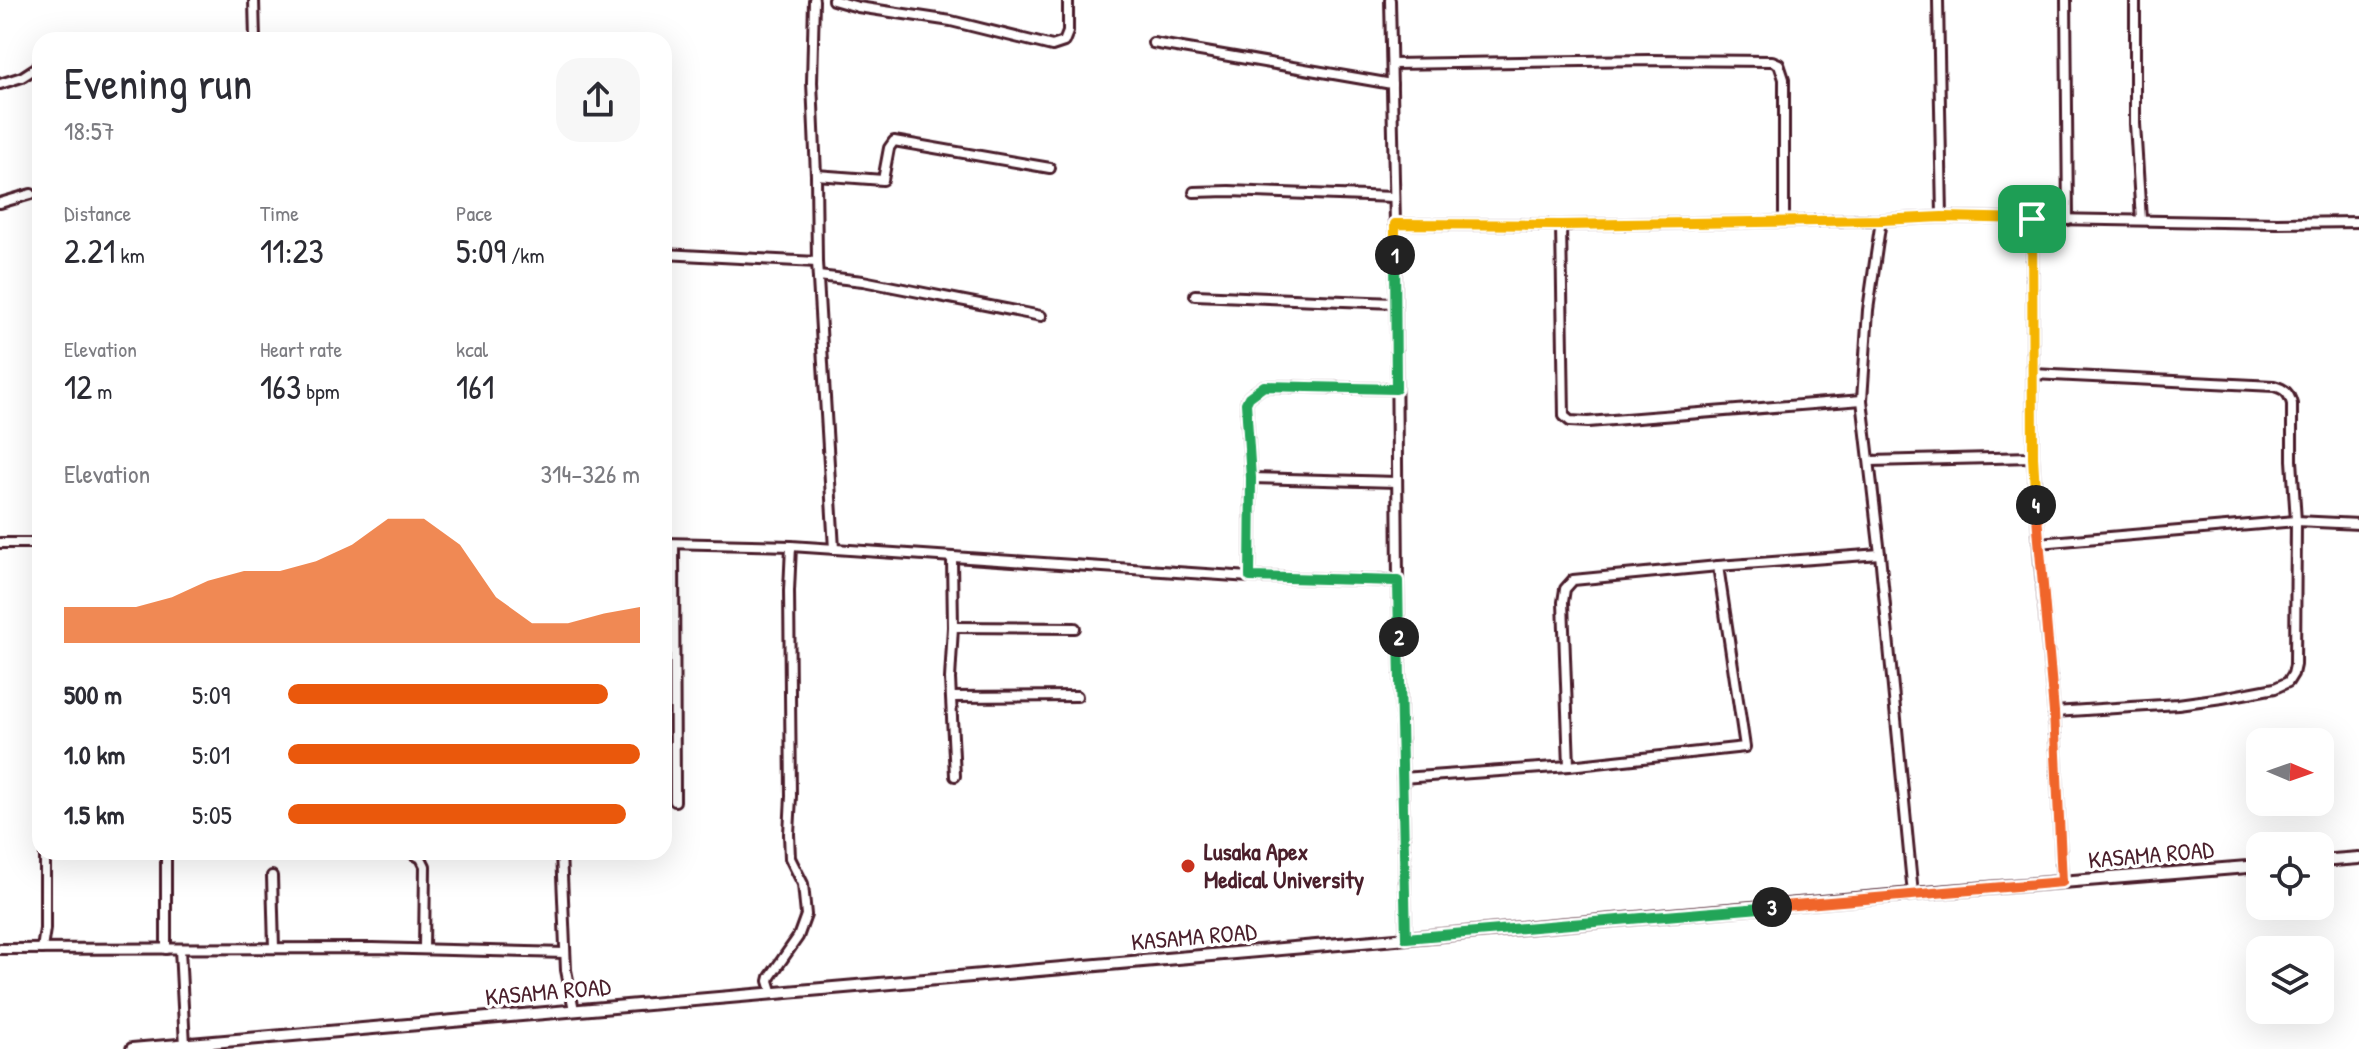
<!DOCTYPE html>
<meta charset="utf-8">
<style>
body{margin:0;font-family:"Patrick Hand",sans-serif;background:#f7f7f7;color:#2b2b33;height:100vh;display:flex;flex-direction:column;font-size:30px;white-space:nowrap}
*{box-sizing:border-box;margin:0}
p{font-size:26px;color:#7c7c81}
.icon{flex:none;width:44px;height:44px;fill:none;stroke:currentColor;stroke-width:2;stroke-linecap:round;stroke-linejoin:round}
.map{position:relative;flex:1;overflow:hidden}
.sheet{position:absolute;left:32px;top:32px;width:640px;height:828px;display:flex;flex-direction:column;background:#fff;border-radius:24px;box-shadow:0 8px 32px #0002}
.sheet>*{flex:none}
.needle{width:52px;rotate:92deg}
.fabs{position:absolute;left:2246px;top:728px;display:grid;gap:16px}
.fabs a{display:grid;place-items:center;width:88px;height:88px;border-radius:16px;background:#fff;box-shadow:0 8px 32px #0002;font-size:40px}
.pin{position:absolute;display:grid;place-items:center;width:68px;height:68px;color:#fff;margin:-34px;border-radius:16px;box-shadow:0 4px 12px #0006}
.km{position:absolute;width:40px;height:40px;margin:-20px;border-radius:50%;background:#222;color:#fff;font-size:22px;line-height:40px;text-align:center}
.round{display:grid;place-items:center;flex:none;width:84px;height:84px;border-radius:24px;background:#f7f7f7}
.summary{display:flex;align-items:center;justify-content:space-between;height:136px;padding:0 32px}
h1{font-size:44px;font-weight:600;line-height:60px}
.stats{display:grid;grid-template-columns:repeat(3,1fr);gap:12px;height:136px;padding:8px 32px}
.stats div{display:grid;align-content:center}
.stats b{font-size:34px;font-weight:600}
.stats small{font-size:22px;font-weight:400}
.stats p{font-size:22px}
.chart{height:224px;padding:16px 32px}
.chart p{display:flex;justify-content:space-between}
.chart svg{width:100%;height:144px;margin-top:8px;fill:#ea580c;opacity:.7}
ul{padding:0 32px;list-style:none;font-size:26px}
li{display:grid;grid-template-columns:128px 96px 1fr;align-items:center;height:60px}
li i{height:20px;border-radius:10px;background:#ea580c}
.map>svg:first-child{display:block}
</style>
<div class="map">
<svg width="2359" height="1049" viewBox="0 0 2359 1049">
<rect width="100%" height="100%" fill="#fff"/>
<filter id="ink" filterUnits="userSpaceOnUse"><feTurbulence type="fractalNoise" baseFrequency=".0125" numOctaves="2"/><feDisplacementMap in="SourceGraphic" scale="16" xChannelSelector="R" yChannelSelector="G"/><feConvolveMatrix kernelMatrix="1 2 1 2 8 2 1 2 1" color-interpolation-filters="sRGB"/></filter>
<g filter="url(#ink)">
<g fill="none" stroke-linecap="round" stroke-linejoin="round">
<defs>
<g id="minor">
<polyline points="254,0 255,40"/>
<polyline points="814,0 812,82 816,175 817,262 834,549"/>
<polyline points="833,0 858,7 951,21 1052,46 1064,42 1068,32 1068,0"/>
<polyline points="1390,0 1395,224 1398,581 1406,938"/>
<polyline points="1938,0 1942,217"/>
<polyline points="2066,0 2068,220"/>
<polyline points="2135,0 2135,124 2141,220"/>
<polyline points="1153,43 1392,84"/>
<polyline points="1392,64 1648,60 1772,61 1779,64 1784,79 1784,221"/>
<polyline points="0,84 22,77 39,66"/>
<polyline points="816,175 883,180 889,148 894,141 1050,168"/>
<polyline points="1194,192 1229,191 1394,197"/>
<polyline points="0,203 31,194"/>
<polyline points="2032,219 2033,457 2040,561 2054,712 2062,882"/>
<polyline points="1881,220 1868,310 1862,400 1880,554 1913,894"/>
<polyline points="1395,224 1561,225 1881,220 1942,217 2277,223 2359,222"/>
<polyline points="1561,225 1564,416 1570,421 1588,422 1862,400"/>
<polyline points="664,254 817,262"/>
<polyline points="818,276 863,281 1041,316"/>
<polyline points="1195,295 1395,303"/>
<path d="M2033 374 2274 386C2285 389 2289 393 2292 404V460L2296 521 2295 665 2293 674 2288 682 2275 688 2222 698 2178 704 2054 712"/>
<polyline points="1870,461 2033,457"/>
<polyline points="1251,478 1397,482"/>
<polyline points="0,543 40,543"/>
<polyline points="664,543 791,546 1250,577 1398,581"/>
<polyline points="2039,543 2296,521 2359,524"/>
<polyline points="674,544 675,801"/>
<polyline points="952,558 953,627 950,679 955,776"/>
<polyline points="1250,577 1251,478 1246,403 1249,397 1264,386 1396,389"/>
<polyline points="953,627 1075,628"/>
<polyline points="952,697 1077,696"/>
<polyline points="1569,766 1563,602 1565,589 1573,580 1718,566 1880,554"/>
<polyline points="1402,778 1569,766 1745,747 1718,566"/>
<polyline points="357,852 378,852"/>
<polyline points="410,852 421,858 425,866 424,949"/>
<polyline points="561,852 566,970 574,1010"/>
<polyline points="272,876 274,948"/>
<polyline points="0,949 373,948 565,953"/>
<polyline points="42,949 45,929 45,852"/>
<polyline points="166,949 166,852"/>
<polyline points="180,949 185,1045"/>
<polyline points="773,994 769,981 770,977 798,937 806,915 803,884 790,858 789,834 791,796 789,591 791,546"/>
</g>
<g id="tertiary">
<polyline points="2320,861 2359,858"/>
<polyline points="132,1049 1913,894 2260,866"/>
</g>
</defs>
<use href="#minor" stroke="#4a1f2b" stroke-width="14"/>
<use href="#tertiary" stroke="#4a1f2b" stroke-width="16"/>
<use href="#minor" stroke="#fff" stroke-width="8"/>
<use href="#tertiary" stroke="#fff" stroke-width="10"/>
</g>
</g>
<g fill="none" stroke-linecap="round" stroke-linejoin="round" filter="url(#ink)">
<defs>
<polyline id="split-1" points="1395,255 1395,224 1561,225 1881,220 1942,217 2032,219"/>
<polyline id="split-2" points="1395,255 1396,389 1264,386 1249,397 1246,403 1251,478 1250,577 1398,581 1399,637"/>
<polyline id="split-3" points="1399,637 1406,938 1772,907"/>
<polyline id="split-4" points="1772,907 2062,882 2054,712 2036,505"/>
<polyline id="split-5" points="2032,219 2033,457 2036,505"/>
</defs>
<use href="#split-1" stroke="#fff" stroke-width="16"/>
<use href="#split-2" stroke="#fff" stroke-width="16"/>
<use href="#split-3" stroke="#fff" stroke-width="16"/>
<use href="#split-4" stroke="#fff" stroke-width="16"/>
<use href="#split-5" stroke="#fff" stroke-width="16"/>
<use href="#split-1" stroke="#f5b400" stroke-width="10"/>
<use href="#split-2" stroke="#22a559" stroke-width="10"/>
<use href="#split-3" stroke="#22a559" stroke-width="10"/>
<use href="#split-4" stroke="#f0652b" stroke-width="10"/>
<use href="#split-5" stroke="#f5b400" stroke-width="10"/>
</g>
<circle fill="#c8321e" stroke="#fff" stroke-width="3" cx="1188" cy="866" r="8"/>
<g text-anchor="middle" stroke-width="7" stroke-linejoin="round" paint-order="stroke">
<g font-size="24" font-weight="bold" fill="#4a1f2b" stroke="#fff" text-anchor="start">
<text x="1204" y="860">Lusaka Apex<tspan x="1204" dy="28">Medical University</tspan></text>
</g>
<g font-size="24" fill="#4a1f2b" stroke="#fff">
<text transform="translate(2151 855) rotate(-5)" y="8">KASAMA ROAD</text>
<text transform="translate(1194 937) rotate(-5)" y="8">KASAMA ROAD</text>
<text transform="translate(548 992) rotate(-5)" y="8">KASAMA ROAD</text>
</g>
</g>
</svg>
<div class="fabs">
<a><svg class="needle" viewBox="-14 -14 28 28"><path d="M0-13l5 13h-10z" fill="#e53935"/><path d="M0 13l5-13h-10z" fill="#7c7c81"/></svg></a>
<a><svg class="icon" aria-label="locate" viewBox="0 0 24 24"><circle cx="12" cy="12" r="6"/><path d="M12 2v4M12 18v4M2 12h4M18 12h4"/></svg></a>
<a><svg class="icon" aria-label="layers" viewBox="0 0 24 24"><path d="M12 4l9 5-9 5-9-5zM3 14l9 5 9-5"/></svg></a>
</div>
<div class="pin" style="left:2032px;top:219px;background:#1e9e55"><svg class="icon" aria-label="arrive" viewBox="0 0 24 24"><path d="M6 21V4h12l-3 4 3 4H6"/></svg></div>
<b class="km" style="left:1395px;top:255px">1</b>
<b class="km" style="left:1399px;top:637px">2</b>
<b class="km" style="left:1772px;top:907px">3</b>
<b class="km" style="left:2036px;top:505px">4</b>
<section class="sheet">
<div class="summary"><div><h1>Evening run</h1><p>18:57</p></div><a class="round"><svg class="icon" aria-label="share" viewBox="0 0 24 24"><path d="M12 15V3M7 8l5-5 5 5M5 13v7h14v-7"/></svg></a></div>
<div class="stats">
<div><p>Distance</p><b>2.21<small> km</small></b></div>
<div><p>Time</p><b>11:23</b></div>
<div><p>Pace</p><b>5:09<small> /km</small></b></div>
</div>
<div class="stats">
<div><p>Elevation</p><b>12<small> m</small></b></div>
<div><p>Heart rate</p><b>163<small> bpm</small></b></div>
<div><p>kcal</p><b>161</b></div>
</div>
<div class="chart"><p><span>Elevation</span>314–326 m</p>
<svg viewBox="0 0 160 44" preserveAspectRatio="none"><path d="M0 44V33L10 33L20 33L30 30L40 25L50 22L60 22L70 19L80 14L90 6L100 6L110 14L120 30L130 38L140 38L150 35L160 33V44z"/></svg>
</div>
<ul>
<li><b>500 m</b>5:09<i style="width:91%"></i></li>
<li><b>1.0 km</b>5:01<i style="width:100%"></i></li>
<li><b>1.5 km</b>5:05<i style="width:96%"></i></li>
</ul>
</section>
</div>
